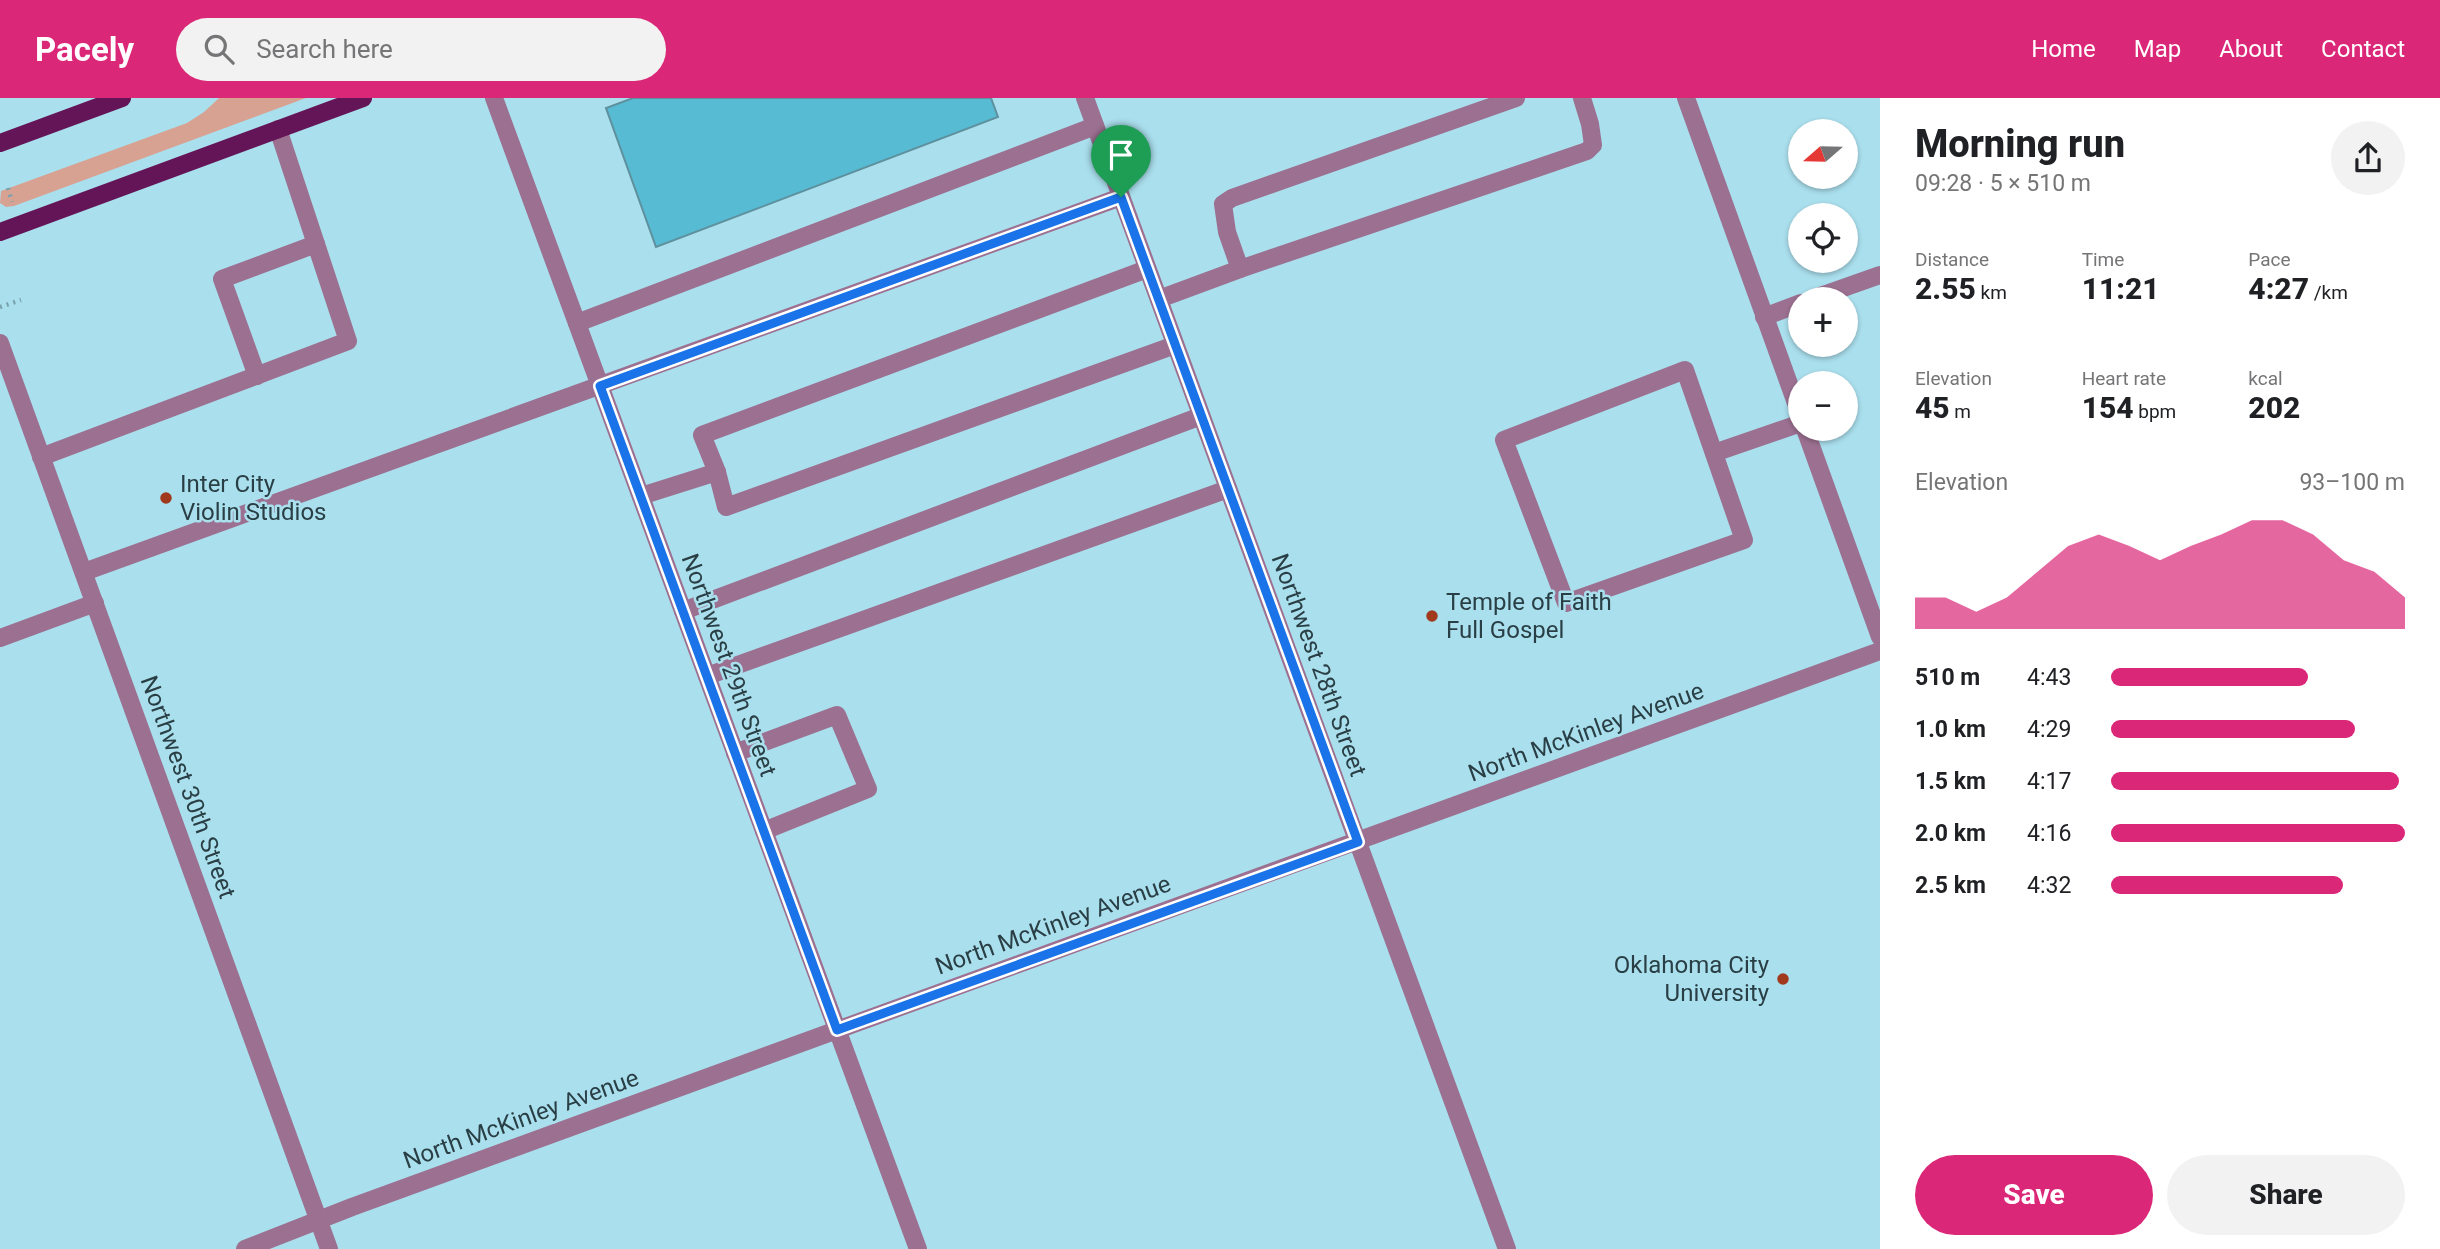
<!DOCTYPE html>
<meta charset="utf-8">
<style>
body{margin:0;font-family:Roboto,sans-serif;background:#f2f2f2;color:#202124;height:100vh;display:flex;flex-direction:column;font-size:26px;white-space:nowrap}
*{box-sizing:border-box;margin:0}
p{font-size:23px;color:#757577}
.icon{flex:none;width:38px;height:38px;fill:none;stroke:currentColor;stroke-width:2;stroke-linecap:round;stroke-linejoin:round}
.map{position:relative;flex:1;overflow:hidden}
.details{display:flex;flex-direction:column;background:#fff;width:560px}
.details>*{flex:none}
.needle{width:46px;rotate:250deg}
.fabs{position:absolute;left:1788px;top:21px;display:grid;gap:14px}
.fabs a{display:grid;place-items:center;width:70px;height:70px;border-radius:50%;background:#fff;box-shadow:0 2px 5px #0004;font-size:35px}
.pin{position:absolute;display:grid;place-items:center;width:60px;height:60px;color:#fff;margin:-72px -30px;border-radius:50% 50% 50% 0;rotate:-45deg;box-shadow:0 0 7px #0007}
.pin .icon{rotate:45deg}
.round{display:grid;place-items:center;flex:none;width:74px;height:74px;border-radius:37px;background:#f2f2f2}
.overview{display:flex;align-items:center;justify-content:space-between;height:119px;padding:0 35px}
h1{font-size:38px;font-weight:800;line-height:52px}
.stats{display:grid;grid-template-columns:repeat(3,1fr);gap:10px;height:119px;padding:7px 35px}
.stats div{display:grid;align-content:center}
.stats b{font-size:30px;font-weight:800}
.stats small{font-size:19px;font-weight:400}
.stats p{font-size:19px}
.chart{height:196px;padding:14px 35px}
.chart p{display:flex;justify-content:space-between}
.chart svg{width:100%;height:126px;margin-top:7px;fill:#db2777;opacity:.7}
.cta{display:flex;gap:14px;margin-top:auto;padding:14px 35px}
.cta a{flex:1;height:80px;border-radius:42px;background:#db2777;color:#fff;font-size:28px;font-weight:800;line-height:80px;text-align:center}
.cta a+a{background:#f2f2f2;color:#202124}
ul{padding:0 35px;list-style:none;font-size:23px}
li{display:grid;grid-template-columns:112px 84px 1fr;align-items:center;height:52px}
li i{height:18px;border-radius:9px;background:#db2777}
header{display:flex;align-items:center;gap:42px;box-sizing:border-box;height:98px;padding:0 35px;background:#db2777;color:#fff}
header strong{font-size:33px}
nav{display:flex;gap:38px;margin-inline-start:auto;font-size:24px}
.search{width:490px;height:63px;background:#f2f2f2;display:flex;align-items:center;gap:18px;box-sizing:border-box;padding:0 24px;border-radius:38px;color:#757577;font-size:26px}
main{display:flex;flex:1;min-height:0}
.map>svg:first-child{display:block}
</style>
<header>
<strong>Pacely</strong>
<div class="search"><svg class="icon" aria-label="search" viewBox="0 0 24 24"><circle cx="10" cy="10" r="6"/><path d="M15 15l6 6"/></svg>Search here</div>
<nav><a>Home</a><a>Map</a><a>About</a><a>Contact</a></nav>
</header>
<main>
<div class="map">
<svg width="1880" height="1151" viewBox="0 0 1880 1151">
<rect width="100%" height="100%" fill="#aadfed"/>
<polygon fill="#d8a293" points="219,0 306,0 14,108 6,109 0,105 1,93 187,25 204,14"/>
<polygon fill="#56bbd3" stroke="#5e909d" stroke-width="2" points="633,0 991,0 998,19 656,149 606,10"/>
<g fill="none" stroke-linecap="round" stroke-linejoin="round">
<g stroke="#79a2ad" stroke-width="4.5" stroke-dasharray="2 5" stroke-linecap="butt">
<polyline points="8,90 12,104"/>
<polyline points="0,209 21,202"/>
</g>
<g stroke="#9c7091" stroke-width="18">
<polyline points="494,0 918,1151"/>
<polyline points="1085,0 1507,1151"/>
<polyline points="1686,0 1801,319"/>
<polyline points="1147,171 702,337 717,374 726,409 1175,247"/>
<polyline points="1240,171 1587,53 1593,47 1590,26 1582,0"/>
<polyline points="1159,201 1240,171 1227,134 1223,106 1232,100 1516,0"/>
<polyline points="1812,201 1880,177"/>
<polyline points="1764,219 1801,205"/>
<polyline points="577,225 1095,28"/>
<polyline points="0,245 329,1151"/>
<polygon points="1685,272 1744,442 1566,505 1504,342"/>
<polyline points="257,278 222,181 316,146"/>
<polyline points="1805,331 1880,539"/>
<polyline points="1714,355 1801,325"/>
<polyline points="41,359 348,243 278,31"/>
<polyline points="641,398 717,374"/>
<polyline points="84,474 1121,99"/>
<polyline points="683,513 1201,318"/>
<polyline points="0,540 95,505"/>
<polyline points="707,578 1228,391"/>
<polyline points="735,655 837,617 868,691 764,733"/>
<polyline points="245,1151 352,1109 837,932 1880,553"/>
</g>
<g stroke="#641557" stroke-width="18">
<polyline points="0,45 122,0"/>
<polyline points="0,134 363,0"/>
</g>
</g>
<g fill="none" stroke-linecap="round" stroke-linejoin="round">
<defs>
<polygon id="route" points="1121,99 1358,744 837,932 600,288"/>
</defs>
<use href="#route" stroke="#fff" stroke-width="14"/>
<use href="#route" stroke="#1a73e8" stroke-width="9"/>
</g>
<g fill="#a1391d" stroke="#aadfed" stroke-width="2.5">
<circle cx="166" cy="400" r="7"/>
<circle cx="1432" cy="518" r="7"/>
<circle cx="1783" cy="881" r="7"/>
</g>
<g text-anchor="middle" stroke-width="5" stroke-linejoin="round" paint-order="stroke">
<g font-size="24" fill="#2a3f45" stroke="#aadfed" text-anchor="start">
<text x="180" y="394">Inter City<tspan x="180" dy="28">Violin Studios</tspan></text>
<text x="1446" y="512">Temple of Faith<tspan x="1446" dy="28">Full Gospel</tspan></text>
<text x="1769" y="875" text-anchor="end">Oklahoma City<tspan x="1769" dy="28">University</tspan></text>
</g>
<g font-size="24" fill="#2a3f45" stroke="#aadfed">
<text transform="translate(729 567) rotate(70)" y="8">Northwest 29th Street</text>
<text transform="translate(1319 567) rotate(70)" y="8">Northwest 28th Street</text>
<text transform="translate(1586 634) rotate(-20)" y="8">North McKinley Avenue</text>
<text transform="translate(188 689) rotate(70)" y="8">Northwest 30th Street</text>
<text transform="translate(1053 827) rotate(-20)" y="8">North McKinley Avenue</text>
<text transform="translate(521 1021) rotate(-20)" y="8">North McKinley Avenue</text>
</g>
</g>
</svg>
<div class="fabs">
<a><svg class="needle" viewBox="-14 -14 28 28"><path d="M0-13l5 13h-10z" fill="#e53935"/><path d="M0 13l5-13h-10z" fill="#757577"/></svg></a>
<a><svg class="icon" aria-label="locate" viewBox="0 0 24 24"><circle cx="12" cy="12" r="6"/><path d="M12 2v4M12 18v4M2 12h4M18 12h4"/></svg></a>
<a>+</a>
<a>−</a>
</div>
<div class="pin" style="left:1121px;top:99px;background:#1e9e55"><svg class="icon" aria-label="arrive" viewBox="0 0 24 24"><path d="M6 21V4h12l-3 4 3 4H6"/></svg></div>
</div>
<section class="details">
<div class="overview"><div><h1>Morning run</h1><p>09:28 · 5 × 510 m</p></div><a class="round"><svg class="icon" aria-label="share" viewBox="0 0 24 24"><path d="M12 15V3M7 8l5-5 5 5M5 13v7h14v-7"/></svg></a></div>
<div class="stats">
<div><p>Distance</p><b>2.55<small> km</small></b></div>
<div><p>Time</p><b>11:21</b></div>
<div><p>Pace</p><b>4:27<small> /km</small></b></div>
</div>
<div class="stats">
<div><p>Elevation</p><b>45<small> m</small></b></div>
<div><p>Heart rate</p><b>154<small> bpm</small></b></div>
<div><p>kcal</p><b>202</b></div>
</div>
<div class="chart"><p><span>Elevation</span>93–100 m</p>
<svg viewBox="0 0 160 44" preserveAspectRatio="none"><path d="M0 44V33L10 33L20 38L30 33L40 24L50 15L60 11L70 15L80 20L90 15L100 11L110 6L120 6L130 11L140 20L150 24L160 33V44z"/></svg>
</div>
<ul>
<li><b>510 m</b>4:43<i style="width:67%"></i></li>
<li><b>1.0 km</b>4:29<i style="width:83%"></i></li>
<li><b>1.5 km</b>4:17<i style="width:98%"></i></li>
<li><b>2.0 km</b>4:16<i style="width:100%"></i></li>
<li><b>2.5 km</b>4:32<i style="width:79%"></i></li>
</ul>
<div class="cta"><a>Save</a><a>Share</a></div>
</section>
</main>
